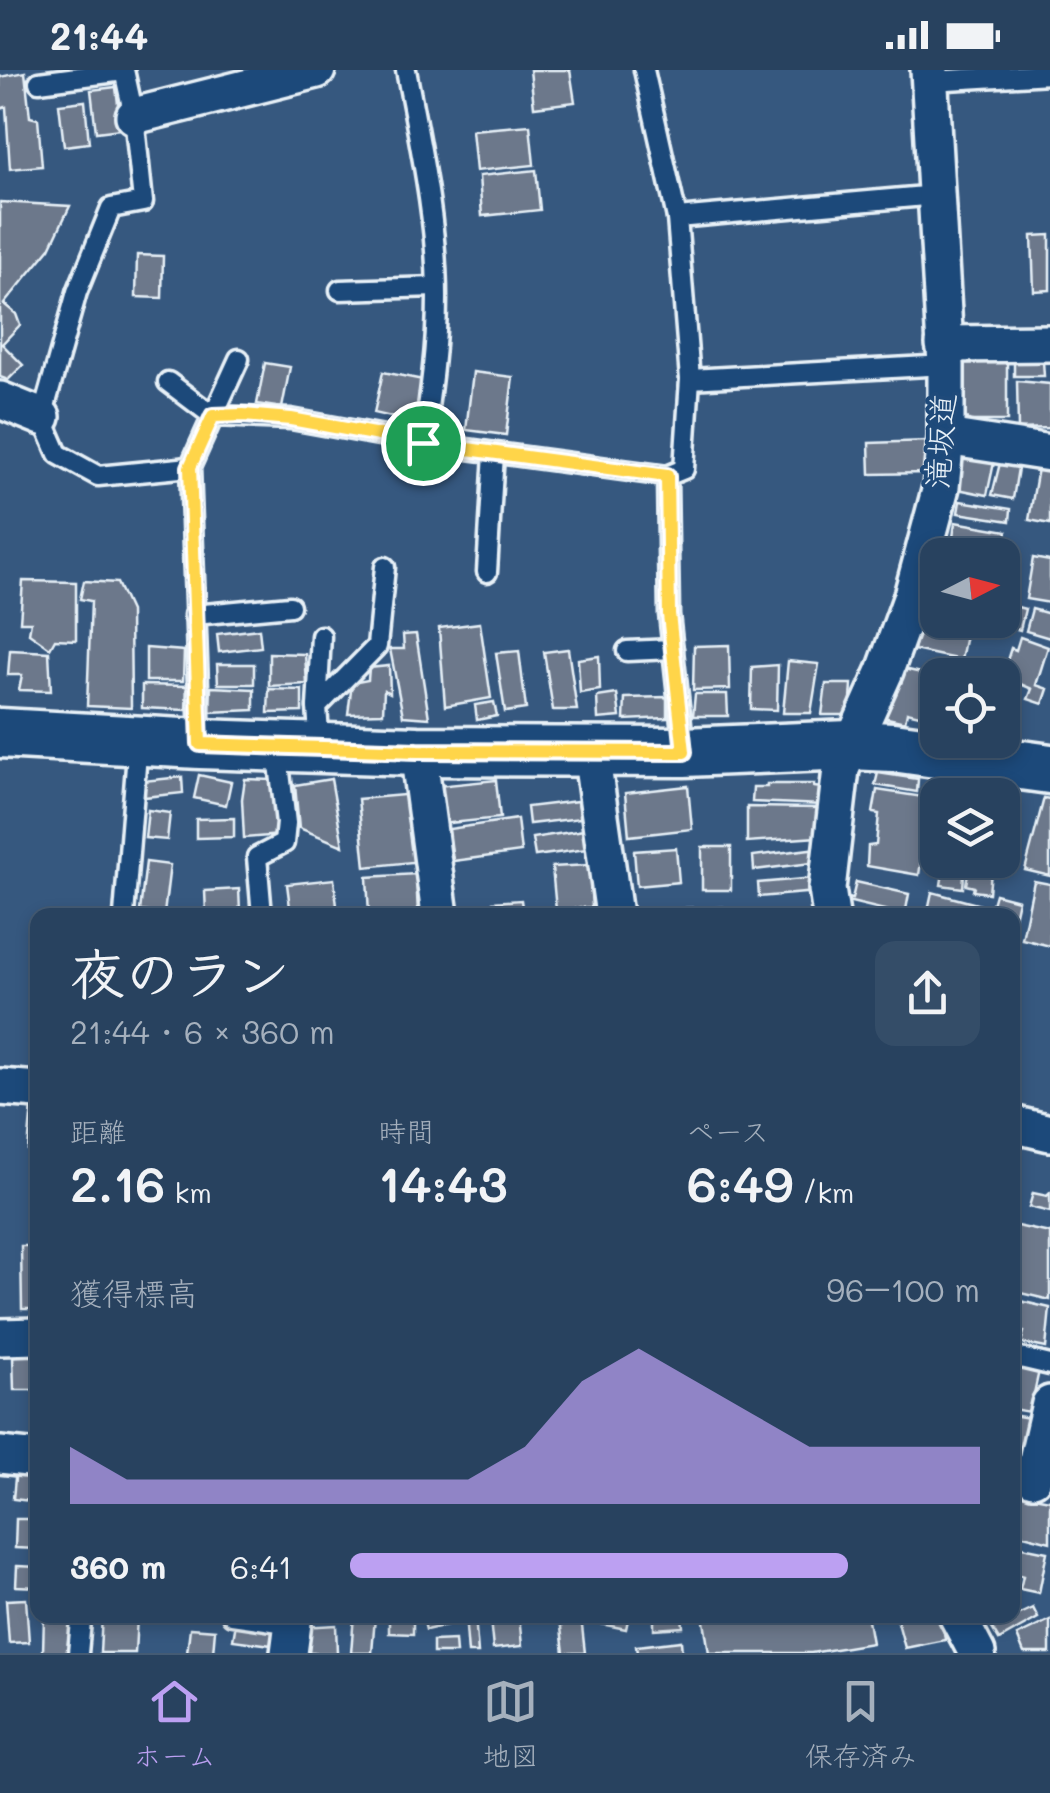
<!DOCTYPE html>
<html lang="ja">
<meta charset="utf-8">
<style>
body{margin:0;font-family:Mali,"Klee One",sans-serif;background:#344d68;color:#f1f3f6;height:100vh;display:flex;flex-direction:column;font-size:38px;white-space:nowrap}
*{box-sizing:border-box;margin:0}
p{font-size:32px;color:#a5b0bd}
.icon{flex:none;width:55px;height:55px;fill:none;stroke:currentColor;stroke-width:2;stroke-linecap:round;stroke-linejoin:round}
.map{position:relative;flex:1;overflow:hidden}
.drawer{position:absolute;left:30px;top:838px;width:990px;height:715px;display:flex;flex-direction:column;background:#28425f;border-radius:20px;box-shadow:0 5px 15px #0003,0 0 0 2px #445b74}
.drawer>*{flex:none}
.needle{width:65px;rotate:84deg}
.fabs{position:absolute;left:920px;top:468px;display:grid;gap:20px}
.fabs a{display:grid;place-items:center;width:100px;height:100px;border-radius:20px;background:#28425f;box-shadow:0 5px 15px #0003,0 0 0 2px #445b74;font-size:50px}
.pin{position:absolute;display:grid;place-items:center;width:85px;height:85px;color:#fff;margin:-42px;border:5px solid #fff;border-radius:50%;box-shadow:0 2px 10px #0007}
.round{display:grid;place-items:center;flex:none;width:105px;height:105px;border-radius:20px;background:#344d68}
.summary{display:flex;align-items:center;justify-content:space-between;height:170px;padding:0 40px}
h1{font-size:55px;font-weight:600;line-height:75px}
.figures{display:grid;grid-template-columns:repeat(3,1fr);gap:15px;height:170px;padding:10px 40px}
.figures div{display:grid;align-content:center}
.figures b{font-size:50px;font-weight:600}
.figures small{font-size:28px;font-weight:400}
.figures p{font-size:28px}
.chart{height:280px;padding:20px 40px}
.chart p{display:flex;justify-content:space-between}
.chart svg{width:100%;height:180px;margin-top:10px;fill:#bca0f2;opacity:.7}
ul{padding:0 40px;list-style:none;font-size:32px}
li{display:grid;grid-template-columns:160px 120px 1fr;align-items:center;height:75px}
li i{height:25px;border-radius:12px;background:#bca0f2}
.status{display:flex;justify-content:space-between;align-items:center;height:70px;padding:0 50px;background:#28425f;direction:ltr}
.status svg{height:28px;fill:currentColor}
.tab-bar{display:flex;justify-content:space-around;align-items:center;height:140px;border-top:2px solid #445b74;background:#28425f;font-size:28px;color:#a5b0bd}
.tab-bar a{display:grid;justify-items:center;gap:5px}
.tab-bar .selected{color:#bca0f2}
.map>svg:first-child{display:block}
</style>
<div class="status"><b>21:44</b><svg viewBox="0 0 49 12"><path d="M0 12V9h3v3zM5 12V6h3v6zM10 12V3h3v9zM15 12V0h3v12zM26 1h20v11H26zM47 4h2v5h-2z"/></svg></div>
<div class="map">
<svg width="1050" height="1583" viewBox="0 0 1050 1583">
<rect width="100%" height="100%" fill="#36587f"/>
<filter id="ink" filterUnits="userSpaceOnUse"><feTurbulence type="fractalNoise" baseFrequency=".01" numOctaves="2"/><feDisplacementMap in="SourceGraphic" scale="20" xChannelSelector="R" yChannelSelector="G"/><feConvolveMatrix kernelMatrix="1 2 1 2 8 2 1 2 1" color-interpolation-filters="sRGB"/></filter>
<g filter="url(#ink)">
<g fill="#6c788b" stroke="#e8f1f8" stroke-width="2.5">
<polygon points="530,0 570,0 575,32 534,37"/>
<polygon points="25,2 30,47 38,49 42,96 10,99 6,37 0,39 0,7"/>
<polygon points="116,17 121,59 96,62 91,20"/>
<polygon points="85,31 89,73 64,76 59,34"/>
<polygon points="530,55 534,95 476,101 472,60"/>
<polygon points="536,100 540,140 482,146 479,106"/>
<polygon points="0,132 70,136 50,178 4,234 16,244 20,255 2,274 23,295 8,310 0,307"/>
<polygon points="1050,165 1050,220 1034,221 1032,166"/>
<polygon points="137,185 163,186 162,228 136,227"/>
<polygon points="1014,283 1035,284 1036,291 1043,291 1044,306 1014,306"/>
<polygon points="965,284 1007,284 1007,351 970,351 963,345"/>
<polygon points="265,293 290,297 282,338 257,334"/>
<polygon points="383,302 423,310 413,352 374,343"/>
<polygon points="473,302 513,307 506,365 466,360"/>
<polygon points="1017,311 1050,314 1050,358 1018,359"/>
<polygon points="928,371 929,403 870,404 869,373"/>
<polygon points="962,381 995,388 987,425 953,418"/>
<polygon points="1001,389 1019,392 1013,429 992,425"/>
<polygon points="1038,398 1050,400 1050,454 1029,450"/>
<polygon points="960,431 1011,439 1010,451 958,443"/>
<polygon points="955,452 1007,461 1004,476 953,468"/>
<polygon points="937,473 985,481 984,485 938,485 938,502 933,501"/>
<polygon points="1033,488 1050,491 1050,533 1026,529"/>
<polygon points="23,511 76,512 76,570 55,569 50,578 29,563 31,552 20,552"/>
<polygon points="84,511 117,513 130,541 131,638 87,636 91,531 80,529"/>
<polygon points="1002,533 1025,539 1020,560 990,552 1002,550"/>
<polygon points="1032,539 1050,544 1050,568 1026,561"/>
<polygon points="921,546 945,552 969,550 961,590 914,580"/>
<polygon points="480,553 491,628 445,636 439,558"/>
<polygon points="259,559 261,577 219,582 217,564"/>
<polygon points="416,564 429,648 403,646 390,579 404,579 403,565"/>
<polygon points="1020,567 1048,577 1036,615 1048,619 1043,634 1028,629 1032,619 1002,606 1011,578 1016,580"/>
<polygon points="729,575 730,619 693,620 694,576"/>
<polygon points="146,578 184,581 183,611 146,611"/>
<polygon points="568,579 577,640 553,640 544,582"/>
<polygon points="10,580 49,582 51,621 19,620 22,605 8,605"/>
<polygon points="519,581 526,639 505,642 496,583"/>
<polygon points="269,583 305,584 307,614 269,616"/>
<polygon points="599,586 600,620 580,623 578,589"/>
<polygon points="788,591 819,594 811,643 783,643"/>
<polygon points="217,594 254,594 254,614 218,614"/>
<polygon points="778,595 777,640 751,639 752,597"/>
<polygon points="389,596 390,623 384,620 383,643 348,644 352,613 368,610 369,598"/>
<polygon points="900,598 938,607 932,648 907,642 905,652 883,647"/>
<polygon points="826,614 852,614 850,645 822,645"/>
<polygon points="142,615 187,616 186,640 142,638"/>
<polygon points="211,617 254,619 254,640 210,642"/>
<polygon points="269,619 302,620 302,642 268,643"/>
<polygon points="617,624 620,647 598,649 597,627"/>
<polygon points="695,624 727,624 728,646 693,646"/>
<polygon points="667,627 667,648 624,650 625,628"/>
<polygon points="494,632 497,646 477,650 475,635"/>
<polygon points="878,703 918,709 917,722 875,715"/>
<polygon points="199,705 231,712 226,735 194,728"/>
<polygon points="182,707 183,723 144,727 143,711"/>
<polygon points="245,709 272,710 281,765 244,768 242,729"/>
<polygon points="331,709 343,776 299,758 295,715"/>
<polygon points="496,710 500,748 441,754 437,716"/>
<polygon points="767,714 814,714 814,717 824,718 823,735 752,732 753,717 767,717"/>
<polygon points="688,716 692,759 629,766 625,723"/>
<polygon points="877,720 930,728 919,805 867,796 868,776 876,775 879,744 873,743"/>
<polygon points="415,724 422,791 365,797 358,729"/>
<polygon points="1044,728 1050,729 1050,806 1025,800"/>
<polygon points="578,731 581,748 529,754 527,737"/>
<polygon points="747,737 818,738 817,767 747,772"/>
<polygon points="148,740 170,743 167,770 145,768"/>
<polygon points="234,748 234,767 196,768 196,749"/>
<polygon points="517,749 521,782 453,791 449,759"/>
<polygon points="584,760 587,779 535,786 532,768"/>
<rect x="702" y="777" width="29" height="43"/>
<polygon points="676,778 679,812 637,816 634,781"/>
<polygon points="818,778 820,792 754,800 753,786"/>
<polygon points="937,782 938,790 965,790 963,818 941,815 943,802 935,801"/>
<polygon points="970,790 992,790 989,823 973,821 974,817 966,815"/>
<polygon points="146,792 170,795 164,844 140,841"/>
<polygon points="589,795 592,837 556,840 552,797"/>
<polygon points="416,804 418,844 369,845 367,807"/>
<polygon points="814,808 816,822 759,827 758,813"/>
<polygon points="334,809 338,845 291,845 287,814"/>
<polygon points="1034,811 1050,814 1050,876 1022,869"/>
<polygon points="856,812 909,824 905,845 847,831 847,828 852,829"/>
<polygon points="239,819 240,842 206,844 205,821"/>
<polygon points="932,822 984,836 982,845 927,845"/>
<polygon points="995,824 1018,830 1012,857 1012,845 989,845"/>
<polygon points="521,830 523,845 494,845 493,832"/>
<polygon points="723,837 724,845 687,845 686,838"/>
<polygon points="32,1035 38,1036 38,1081 28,1080"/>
<polygon points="1033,1123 1047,1126 1050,1123 1050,1142 1029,1137"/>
<polygon points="1012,1155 1050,1163 1050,1230 1012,1221"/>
<polygon points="21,1176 38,1176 38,1239 22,1239"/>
<polygon points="1020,1231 1050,1238 1046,1278 1021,1273 1024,1262 1012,1260 1014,1239"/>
<polygon points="38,1285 38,1320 14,1320 13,1286"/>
<polygon points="1012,1291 1040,1296 1030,1342 1012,1339"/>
<polygon points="1012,1345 1029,1348 1022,1383 1012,1381"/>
<polygon points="16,1398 35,1400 31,1431 13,1429"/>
<polygon points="1012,1423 1050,1430 1050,1472 1012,1462"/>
<polygon points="16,1449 38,1449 38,1479 15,1478"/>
<polygon points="1012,1475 1047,1482 1039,1523 1020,1519 1023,1506 1012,1503"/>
<polygon points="17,1496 38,1497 38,1517 16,1516"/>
<polygon points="26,1529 29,1572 9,1573 6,1530"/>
<polygon points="1012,1535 1018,1545 1033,1538 1038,1548 999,1570 984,1545 1012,1545"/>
<polygon points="44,1545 71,1545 70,1583 43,1583"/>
<polygon points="102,1545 137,1547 135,1583 100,1583"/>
<polygon points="354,1545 375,1547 372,1583 351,1583"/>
<polygon points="445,1545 447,1555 426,1560 423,1548"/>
<polygon points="465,1545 475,1545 478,1583 468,1583"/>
<polygon points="603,1545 629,1545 626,1559 601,1554"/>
<polygon points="654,1545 682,1545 683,1557 654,1559"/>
<polygon points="703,1545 867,1545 872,1573 811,1583 709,1583"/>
<polygon points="896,1545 942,1545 945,1570 905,1578"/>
<polygon points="519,1546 522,1576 493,1579 490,1549"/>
<polygon points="581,1547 585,1583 564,1583 560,1549"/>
<polygon points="389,1548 413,1549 413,1564 389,1563"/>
<polygon points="1050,1550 1050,1583 1024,1583 1017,1566"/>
<polygon points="236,1553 281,1559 279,1576 233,1570"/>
<polygon points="336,1555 337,1583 303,1583 302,1557"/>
<polygon points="190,1558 215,1560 213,1583 187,1583"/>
<polygon points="455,1570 456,1583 433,1583 433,1571"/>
<polygon points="681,1571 682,1583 637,1583 636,1576"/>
</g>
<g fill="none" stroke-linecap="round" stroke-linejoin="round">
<defs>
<g id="lane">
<polyline points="124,0 134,46 143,132 111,138 77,222 42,347 58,384 98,406 190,397"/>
<path d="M406 0C420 75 437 151 437 228 437 277 430 325 423 373"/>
<polyline points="930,11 1050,4"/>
<polyline points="39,12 124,1"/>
<polyline points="677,148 936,125"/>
<polyline points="340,220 436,217"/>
<polyline points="690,309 946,295"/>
<polyline points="168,312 213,346 239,289"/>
<polyline points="667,406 669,544 684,680"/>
<polyline points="487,502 494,383"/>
<polyline points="194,545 290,536"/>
<polyline points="627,581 673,579"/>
<polyline points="317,637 321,566"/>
<polyline points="200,670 190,397 213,346 291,349 423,373 667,406 684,399 690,309 677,148 644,0"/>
<polyline points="320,678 317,637 377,576 385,497"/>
<polyline points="124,845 138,671"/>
<polyline points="262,845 257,787 284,773 286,753 277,677"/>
<polyline points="1012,1286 1050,1295"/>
<polyline points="232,1545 293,1554"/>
<polyline points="78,1583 81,1551"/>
</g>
<g id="street">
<polyline points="134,46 317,0"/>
<polyline points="944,274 1050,273"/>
<polyline points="0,330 42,347"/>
<polyline points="946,367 1050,383"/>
<polyline points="418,681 440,845"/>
<polyline points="591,682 614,845"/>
<polyline points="831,845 827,819 841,699 885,601 912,526 941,417 946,367 946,295 929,0"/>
<polyline points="0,1017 38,1020"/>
<polyline points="1012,1054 1050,1063"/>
<polyline points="0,1267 38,1266"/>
<polyline points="0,1385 38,1389"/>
<polyline points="1033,1408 1050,1334"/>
<polyline points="957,1545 977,1583"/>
<polyline points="289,1583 294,1545"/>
</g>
<polyline id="secondary" points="0,663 200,674 418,681 684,682 850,675 893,677 1050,699"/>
</defs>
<use href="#lane" stroke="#e8f1f8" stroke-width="25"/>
<use href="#street" stroke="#e8f1f8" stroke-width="42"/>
<use href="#secondary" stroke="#e8f1f8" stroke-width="55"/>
<use href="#lane" stroke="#1f4a7a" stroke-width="18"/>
<use href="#street" stroke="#1f4a7a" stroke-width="35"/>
<use href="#secondary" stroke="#1f4a7a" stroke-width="48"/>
</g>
</g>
<g fill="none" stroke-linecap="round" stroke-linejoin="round" filter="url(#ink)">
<defs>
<polygon id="route" points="243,345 291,349 423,373 667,406 669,544 684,682 418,681 200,674 190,397 213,346"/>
</defs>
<use href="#route" stroke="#fff" stroke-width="20"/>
<use href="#route" stroke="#ffd54a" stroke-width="12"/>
</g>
<g text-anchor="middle" stroke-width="8" stroke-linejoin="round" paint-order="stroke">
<g font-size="32" fill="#e8f1f8" stroke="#1f4a7a">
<text transform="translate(941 371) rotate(-86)" y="11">滝坂道</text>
</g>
</g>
</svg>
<div class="fabs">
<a><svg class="needle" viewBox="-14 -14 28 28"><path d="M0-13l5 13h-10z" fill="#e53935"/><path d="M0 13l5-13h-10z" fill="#a5b0bd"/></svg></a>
<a><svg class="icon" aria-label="locate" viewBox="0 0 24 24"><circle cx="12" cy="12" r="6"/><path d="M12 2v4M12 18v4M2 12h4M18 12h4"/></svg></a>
<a><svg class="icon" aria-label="layers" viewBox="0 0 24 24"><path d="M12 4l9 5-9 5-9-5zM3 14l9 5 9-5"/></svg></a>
</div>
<div class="pin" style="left:423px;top:373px;background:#1e9e55"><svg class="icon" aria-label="arrive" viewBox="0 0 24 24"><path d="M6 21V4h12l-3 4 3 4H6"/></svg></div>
<section class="drawer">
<div class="summary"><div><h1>夜のラン</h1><p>21:44 · 6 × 360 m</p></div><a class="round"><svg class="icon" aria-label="share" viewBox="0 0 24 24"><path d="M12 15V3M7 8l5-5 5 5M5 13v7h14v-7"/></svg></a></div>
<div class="figures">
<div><p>距離</p><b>2.16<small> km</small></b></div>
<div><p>時間</p><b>14:43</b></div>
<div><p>ペース</p><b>6:49<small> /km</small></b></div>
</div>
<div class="chart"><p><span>獲得標高</span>96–100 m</p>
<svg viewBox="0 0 160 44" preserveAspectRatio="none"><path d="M0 44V30L10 38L20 38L30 38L40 38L50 38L60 38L70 38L80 30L90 14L100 6L110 14L120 22L130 30L140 30L150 30L160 30V44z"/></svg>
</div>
<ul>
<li><b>360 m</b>6:41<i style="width:79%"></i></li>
</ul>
</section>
</div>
<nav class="tab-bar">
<a class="selected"><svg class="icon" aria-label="home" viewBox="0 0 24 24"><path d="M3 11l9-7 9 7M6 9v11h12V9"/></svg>ホーム</a>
<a><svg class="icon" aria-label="map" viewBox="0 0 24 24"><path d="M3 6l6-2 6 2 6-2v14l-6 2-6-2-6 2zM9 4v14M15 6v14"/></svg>地図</a>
<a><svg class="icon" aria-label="saved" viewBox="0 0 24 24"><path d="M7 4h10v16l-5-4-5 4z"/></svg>保存済み</a>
</nav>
